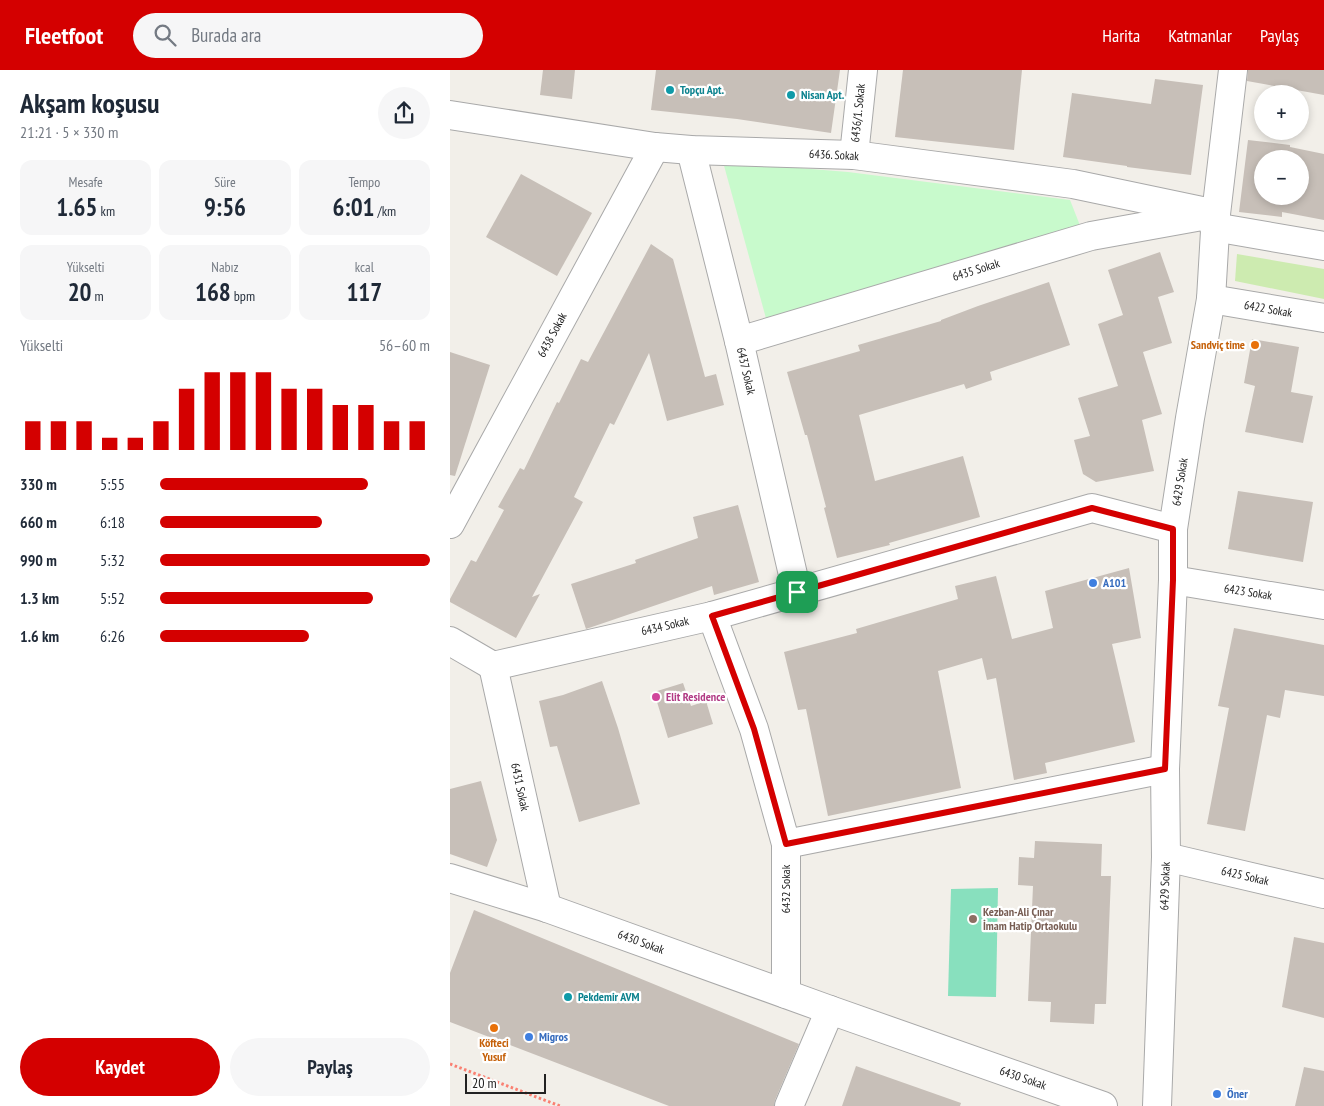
<!DOCTYPE html>
<html lang="tr">
<meta charset="utf-8">
<style>
body{margin:0;font-family:"PT Sans Narrow",sans-serif;background:#f6f6f7;color:#1f2937;height:100vh;display:flex;flex-direction:column;font-size:19px;white-space:nowrap}
*{box-sizing:border-box;margin:0}
p{font-size:16px;color:#747a83}
.icon{flex:none;width:28px;height:28px;fill:none;stroke:currentColor;stroke-width:2;stroke-linecap:round;stroke-linejoin:round}
.map{position:relative;flex:1;overflow:hidden}
.details{display:flex;flex-direction:column;background:#fff;width:450px}
.details>*{flex:none}
.controls{position:absolute;left:804px;top:15px;display:grid;gap:10px}
.controls a{display:grid;place-items:center;width:55px;height:55px;border-radius:50%;background:#fff;box-shadow:0 2px 8px #0003;font-size:25px}
.scale{position:absolute;left:15px;bottom:12px;width:81px;box-sizing:border-box;padding-left:5px;border:2px solid #222;border-top:0;font-size:14px;line-height:18px;white-space:nowrap;color:#222;-webkit-text-stroke:4px #fff;paint-order:stroke}
.pin{position:absolute;display:grid;place-items:center;width:42px;height:42px;color:#fff;margin:-21px;border-radius:10px;box-shadow:0 2px 8px #0006}
.round{display:grid;place-items:center;flex:none;width:52px;height:52px;border-radius:26px;background:#f6f6f7}
.headline{display:flex;align-items:center;justify-content:space-between;height:85px;padding:0 20px}
h1{font-size:28px;font-weight:700;line-height:38px}
.metrics{display:grid;grid-template-columns:repeat(3,1fr);gap:8px;height:85px;padding:5px 20px}
.metrics div{display:grid;align-content:center;border-radius:12px;background:#f6f6f7;text-align:center}
.metrics b{font-size:25px;font-weight:700}
.metrics small{font-size:14px;font-weight:400}
.metrics p{font-size:14px}
.chart{height:140px;padding:10px 20px}
.chart p{display:flex;justify-content:space-between}
.chart svg{width:100%;height:90px;margin-top:5px;stroke:#d40000;stroke-width:6}
.button{display:flex;gap:10px;margin-top:auto;padding:10px 20px}
.button a{flex:1;height:58px;border-radius:30px;background:#d40000;color:#fff;font-size:20px;font-weight:700;line-height:58px;text-align:center}
.button a+a{background:#f6f6f7;color:#1f2937}
ul{padding:0 20px;list-style:none;font-size:16px}
li{display:grid;grid-template-columns:80px 60px 1fr;align-items:center;height:38px}
li i{height:12px;border-radius:6px;background:#d40000}
header{display:flex;align-items:center;gap:30px;box-sizing:border-box;height:70px;padding:0 25px;background:#d40000;color:#fff}
header strong{font-size:24px}
nav{display:flex;gap:28px;margin-inline-start:auto;font-size:18px}
.search{width:350px;height:45px;background:#f6f6f7;display:flex;align-items:center;gap:12px;box-sizing:border-box;padding:0 18px;border-radius:28px;color:#747a83;font-size:19px}
main{display:flex;flex:1;min-height:0}
.map>svg:first-child{display:block}
</style>
<header>
<strong>Fleetfoot</strong>
<div class="search"><svg class="icon" aria-label="search" viewBox="0 0 24 24"><circle cx="10" cy="10" r="6"/><path d="M15 15l6 6"/></svg>Burada ara</div>
<nav><a>Harita</a><a>Katmanlar</a><a>Paylaş</a></nav>
</header>
<main>
<section class="details">
<div class="headline"><div><h1>Akşam koşusu</h1><p>21:21 · 5 × 330 m</p></div><a class="round"><svg class="icon" aria-label="share" viewBox="0 0 24 24"><path d="M12 15V3M7 8l5-5 5 5M5 13v7h14v-7"/></svg></a></div>
<div class="metrics">
<div><p>Mesafe</p><b>1.65<small> km</small></b></div>
<div><p>Süre</p><b>9:56</b></div>
<div><p>Tempo</p><b>6:01<small> /km</small></b></div>
</div>
<div class="metrics">
<div><p>Yükselti</p><b>20<small> m</small></b></div>
<div><p>Nabız</p><b>168<small> bpm</small></b></div>
<div><p>kcal</p><b>117</b></div>
</div>
<div class="chart"><p><span>Yükselti</span>56–60 m</p>
<svg viewBox="0 0 160 44" preserveAspectRatio="none"><path d="M5 44V30M15 44V30M25 44V30M35 44V38M45 44V38M55 44V30M65 44V14M75 44V6M85 44V6M95 44V6M105 44V14M115 44V14M125 44V22M135 44V22M145 44V30M155 44V30"/></svg>
</div>
<ul>
<li><b>330 m</b>5:55<i style="width:77%"></i></li>
<li><b>660 m</b>6:18<i style="width:60%"></i></li>
<li><b>990 m</b>5:32<i style="width:100%"></i></li>
<li><b>1.3 km</b>5:52<i style="width:79%"></i></li>
<li><b>1.6 km</b>6:26<i style="width:55%"></i></li>
</ul>
<div class="button"><a>Kaydet</a><a>Paylaş</a></div>
</section>
<div class="map">
<svg width="874" height="1036" viewBox="0 0 874 1036">
<rect width="100%" height="100%" fill="#f2efe9"/>
<polygon fill="#cdebb0" points="787,184 874,199 874,229 785,211"/>
<polygon fill="#c8facc" points="273,92 398,102 620,130 631,158 317,252"/>
<polygon fill="#88e0be" points="548,818 546,927 498,926 501,819"/>
<g fill="#c7bfb8" fill-rule="evenodd">
<polygon points="93,0 125,0 122,29 90,25"/>
<polygon points="206,0 390,0 381,63 287,49 201,40"/>
<polygon points="453,0 572,0 564,80 445,67"/>
<polygon points="798,0 874,0 874,25 797,11"/>
<polygon points="705,9 753,15 741,105 677,97 677,96 613,87 622,23 701,34"/>
<path d="M798 70 840 75V77L874 84V150L832 142V147L789 142ZM812 89H850V126H812Z"/>
<polygon points="71,104 142,143 107,206 36,167"/>
<polygon points="201,174 223,189 255,307 266,304 274,335 217,351 199,283 164,355 160,353 124,427 133,432 82,527 90,524 66,568 0,532 0,529 21,490 26,492 54,440 48,437 70,398 74,400 107,332 109,333 131,289 138,292"/>
<polygon points="710,182 724,222 708,227 722,273 693,282 712,344 692,350 704,401 646,412 633,404 624,370 640,366 628,328 668,316 648,254 673,245 658,200"/>
<polygon points="599,212 620,275 540,302 542,310 516,319 514,314 409,345 425,411 513,386 530,447 439,473 440,475 387,488 374,438 376,437 357,365 355,365 337,302 410,281 408,275 491,251 491,250 528,236"/>
<polygon points="802,269 849,277 841,322 863,326 853,373 795,362 805,316 794,313"/>
<polygon points="0,282 40,295 5,406 0,405"/>
<polygon points="788,421 863,432 853,492 778,479"/>
<polygon points="288,435 309,512 264,525 262,516 136,559 121,514 186,493 185,490 248,468 243,447"/>
<polygon points="679,498 691,568 662,574 685,672 595,693 597,703 564,710 546,608 537,610 532,588 488,601 511,718 378,746 356,639 348,640 334,582 407,563 406,559 508,529 505,516 546,506 562,569 603,558 595,521"/>
<polygon points="784,558 874,575 874,626 835,620 830,648 817,645 795,761 757,754 779,638 768,636"/>
<polygon points="152,611 168,658 190,734 129,752 107,676 100,677 89,631 113,625"/>
<polygon points="233,613 241,636 256,631 263,654 218,668 204,622"/>
<polygon points="31,711 47,770 37,797 0,784 0,719"/>
<polygon points="585,771 652,774 651,806 661,806 656,934 645,934 644,954 600,952 601,932 578,931 583,816 568,815 569,787 584,788"/>
<polygon points="24,840 349,974 325,1030 324,1036 219,1036 0,952 0,903"/>
<polygon points="844,867 874,873 874,948 832,937"/>
<polygon points="406,996 511,1033 510,1036 392,1036"/>
<polygon points="854,997 874,1001 874,1036 845,1036"/>
</g>
<g fill="none" stroke-linecap="round" stroke-linejoin="round">
<defs>
<g id="minor">
<polyline points="0,45 205,77 241,80 404,85 623,114 766,144"/>
<polyline points="241,80 289,271 347,522"/>
<polyline points="404,85 413,0"/>
<polyline points="764,157 874,176"/>
<polyline points="761,229 874,248"/>
<polyline points="289,271 641,166 752,146"/>
<polyline points="0,454 205,77"/>
<polyline points="723,510 874,535"/>
<polyline points="262,546 304,659 336,774 336,924"/>
<polyline points="43,596 97,838"/>
<polyline points="336,774 715,699"/>
<polyline points="716,787 874,824"/>
<polyline points="0,808 97,838 380,940 653,1036"/>
<polyline points="339,1036 380,940"/>
<polyline points="707,1036 716,787 715,699 723,510 723,459 740,348 761,229 766,144 783,0"/>
</g>
<polyline id="tertiary" points="0,571 43,596 262,546 642,438 723,459"/>
</defs>
<use href="#minor" stroke="#a9a9a9" stroke-width="30"/>
<use href="#tertiary" stroke="#a9a9a9" stroke-width="30"/>
<polyline stroke="#fa8072" stroke-width="3" stroke-dasharray="2.5 2.5" stroke-linecap="butt" points="0,994 110,1036"/>
<use href="#minor" stroke="#fff" stroke-width="28"/>
<use href="#tertiary" stroke="#fff" stroke-width="28"/>
</g>
<g fill="none" stroke-linecap="round" stroke-linejoin="round">
<defs>
<polygon id="route" points="642,438 723,459 723,510 715,699 336,774 304,659 262,546 347,522"/>
</defs>
<use href="#route" stroke="#fff" stroke-width="10"/>
<use href="#route" stroke="#d40000" stroke-width="6"/>
</g>
<g fill="#0f9aa8" stroke="#fff" stroke-width="2">
<circle cx="220" cy="20" r="5"/>
<circle cx="341" cy="25" r="5"/>
<circle cx="118" cy="927" r="5"/>
</g>
<g fill="#e8710a" stroke="#fff" stroke-width="2">
<circle cx="805" cy="275" r="5"/>
<circle cx="44" cy="958" r="5"/>
</g>
<g fill="#3f7fe0" stroke="#fff" stroke-width="2">
<circle cx="643" cy="513" r="5"/>
<circle cx="79" cy="967" r="5"/>
<circle cx="767" cy="1024" r="5"/>
</g>
<circle fill="#d1479c" stroke="#fff" stroke-width="2" cx="206" cy="627" r="5"/>
<circle fill="#8d6e63" stroke="#fff" stroke-width="2" cx="523" cy="849" r="5"/>
<g text-anchor="middle" stroke-width="4.5" stroke-linejoin="round" paint-order="stroke">
<g font-size="12" font-weight="bold" fill="#0d838f" stroke="#fff" text-anchor="start">
<text x="230" y="24">Topçu Apt.</text>
<text x="351" y="29">Nisan Apt.</text>
<text x="128" y="931">Pekdemir AVM</text>
</g>
<g font-size="12" fill="#222" stroke="#fff">
<text transform="translate(408 43) rotate(-84)" y="4">6436/1. Sokak</text>
<text transform="translate(384 85) rotate(3)" y="4">6436. Sokak</text>
<text transform="translate(526 200) rotate(-17)" y="4">6435 Sokak</text>
<text transform="translate(818 239) rotate(10)" y="4">6422 Sokak</text>
<text transform="translate(102 265) rotate(-62)" y="4">6438 Sokak</text>
<text transform="translate(296 301) rotate(77)" y="4">6437 Sokak</text>
<text transform="translate(730 412) rotate(-81)" y="4">6429 Sokak</text>
<text transform="translate(798 522) rotate(9)" y="4">6423 Sokak</text>
<text transform="translate(215 556) rotate(-13)" y="4">6434 Sokak</text>
<text transform="translate(70 717) rotate(78)" y="4">6431 Sokak</text>
<text transform="translate(795 806) rotate(13)" y="4">6425 Sokak</text>
<text transform="translate(715 816) rotate(-88)" y="4">6429 Sokak</text>
<text transform="translate(336 819) rotate(-90)" y="4">6432 Sokak</text>
<text transform="translate(191 872) rotate(20)" y="4">6430 Sokak</text>
<text transform="translate(573 1008) rotate(19)" y="4">6430 Sokak</text>
</g>
<g font-size="12" font-weight="bold" fill="#c56008" stroke="#fff" text-anchor="end">
<text x="795" y="279">Sandviç time</text>
<text x="44" y="977" text-anchor="middle">Köfteci<tspan x="44" dy="14">Yusuf</tspan></text>
</g>
<g font-size="12" font-weight="bold" fill="#366cbe" stroke="#fff" text-anchor="start">
<text x="653" y="517">A101</text>
<text x="89" y="971">Migros</text>
<text x="777" y="1028">Öner</text>
</g>
<g font-size="12" font-weight="bold" fill="#b23c85" stroke="#fff" text-anchor="start">
<text x="216" y="631">Elit Residence</text>
</g>
<g font-size="12" font-weight="bold" fill="#785e54" stroke="#fff" text-anchor="start">
<text x="533" y="846">Kezban-Ali Çınar<tspan x="533" dy="14">İmam Hatip Ortaokulu</tspan></text>
</g>
</g>
</svg>
<div class="controls">
<a>+</a>
<a>−</a>
</div>
<div class="scale">20 m</div>
<div class="pin" style="left:347px;top:522px;background:#1e9e55"><svg class="icon" aria-label="arrive" viewBox="0 0 24 24"><path d="M6 21V4h12l-3 4 3 4H6"/></svg></div>
</div>
</main>
